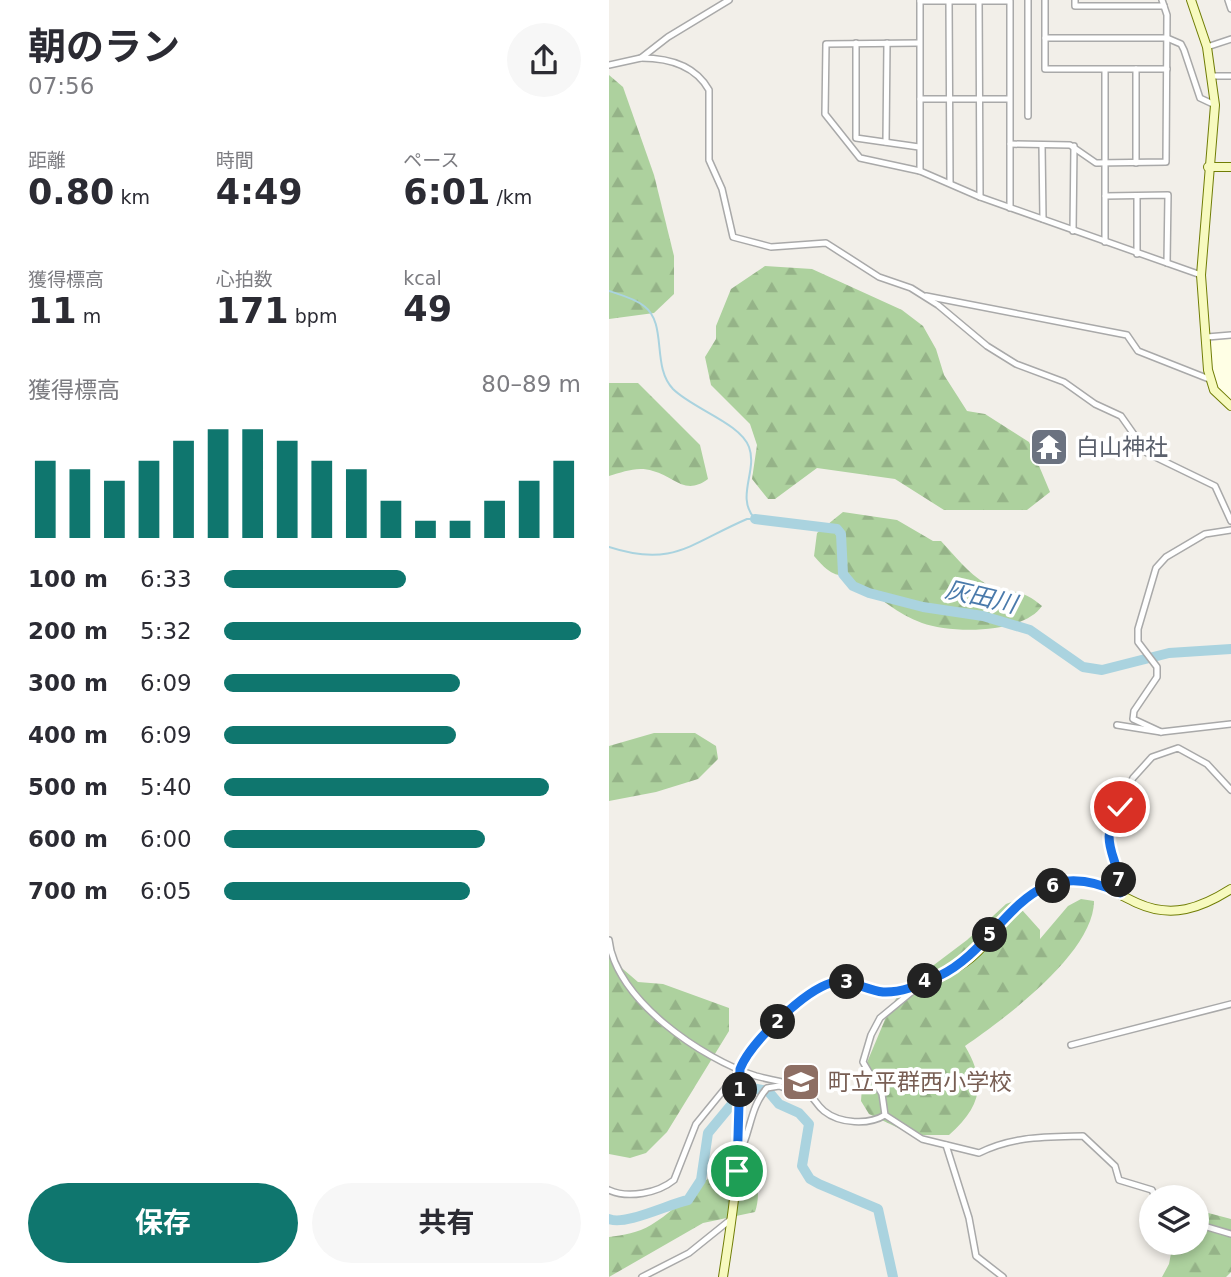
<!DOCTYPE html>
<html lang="ja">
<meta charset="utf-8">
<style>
body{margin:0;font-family:"DejaVu Sans","Noto Sans JP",sans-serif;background:#f7f7f7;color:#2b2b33;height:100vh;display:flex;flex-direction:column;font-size:26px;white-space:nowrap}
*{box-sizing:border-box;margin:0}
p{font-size:23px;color:#7c7c81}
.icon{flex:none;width:38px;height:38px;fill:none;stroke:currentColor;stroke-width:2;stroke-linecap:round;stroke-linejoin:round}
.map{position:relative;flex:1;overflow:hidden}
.side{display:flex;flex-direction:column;background:#fff;width:609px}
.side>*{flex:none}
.tools{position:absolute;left:530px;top:1185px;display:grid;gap:14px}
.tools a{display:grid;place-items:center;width:70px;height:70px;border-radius:50%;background:#fff;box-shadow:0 4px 10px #0003;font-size:35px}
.pin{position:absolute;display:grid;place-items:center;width:60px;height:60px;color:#fff;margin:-30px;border:4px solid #fff;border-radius:50%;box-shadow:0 2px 7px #0007}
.km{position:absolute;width:35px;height:35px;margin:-18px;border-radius:50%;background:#222;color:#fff;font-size:19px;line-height:35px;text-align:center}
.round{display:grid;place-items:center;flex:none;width:74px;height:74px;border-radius:37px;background:#f7f7f7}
.overview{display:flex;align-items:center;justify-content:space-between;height:119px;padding:0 28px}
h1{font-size:38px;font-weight:700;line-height:52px}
.figures{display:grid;grid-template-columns:repeat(3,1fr);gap:10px;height:119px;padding:7px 28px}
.figures div{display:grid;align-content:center}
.figures b{font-size:35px;font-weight:700}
.figures small{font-size:19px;font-weight:400}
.figures p{font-size:19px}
.chart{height:196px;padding:14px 28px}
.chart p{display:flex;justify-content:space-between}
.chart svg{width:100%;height:126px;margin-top:7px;stroke:#0f766e;stroke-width:6}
.action{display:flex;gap:14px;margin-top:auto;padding:14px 28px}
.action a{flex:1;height:80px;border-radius:42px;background:#0f766e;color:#fff;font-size:28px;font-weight:700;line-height:80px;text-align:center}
.action a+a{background:#f7f7f7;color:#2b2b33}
ul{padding:0 28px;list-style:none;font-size:23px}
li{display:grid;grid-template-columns:112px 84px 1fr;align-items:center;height:52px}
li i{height:18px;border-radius:9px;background:#0f766e}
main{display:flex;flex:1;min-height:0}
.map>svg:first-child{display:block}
</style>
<main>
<section class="side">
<div class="overview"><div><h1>朝のラン</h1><p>07:56</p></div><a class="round"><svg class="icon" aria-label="share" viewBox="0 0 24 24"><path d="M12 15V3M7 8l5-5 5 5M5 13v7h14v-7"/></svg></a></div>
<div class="figures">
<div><p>距離</p><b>0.80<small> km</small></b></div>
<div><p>時間</p><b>4:49</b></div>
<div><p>ペース</p><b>6:01<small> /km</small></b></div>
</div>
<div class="figures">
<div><p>獲得標高</p><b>11<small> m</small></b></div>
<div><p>心拍数</p><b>171<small> bpm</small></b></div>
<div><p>kcal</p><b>49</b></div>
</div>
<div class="chart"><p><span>獲得標高</span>80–89 m</p>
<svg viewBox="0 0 160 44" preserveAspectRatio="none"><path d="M5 44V17M15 44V20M25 44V24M35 44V17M45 44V10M55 44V6M65 44V6M75 44V10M85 44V17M95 44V20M105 44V31M115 44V38M125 44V38M135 44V31M145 44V24M155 44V17"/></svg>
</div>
<ul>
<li><b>100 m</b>6:33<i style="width:51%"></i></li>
<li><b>200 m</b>5:32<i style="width:100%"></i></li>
<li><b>300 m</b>6:09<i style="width:66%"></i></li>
<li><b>400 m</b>6:09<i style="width:65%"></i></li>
<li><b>500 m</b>5:40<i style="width:91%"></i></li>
<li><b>600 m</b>6:00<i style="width:73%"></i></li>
<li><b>700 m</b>6:05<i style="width:69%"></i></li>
</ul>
<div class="action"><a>保存</a><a>共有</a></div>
</section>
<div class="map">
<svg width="622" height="1277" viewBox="0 0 622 1277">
<defs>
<pattern id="forest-firs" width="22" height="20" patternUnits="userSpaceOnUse" patternTransform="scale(1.75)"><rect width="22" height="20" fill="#add19e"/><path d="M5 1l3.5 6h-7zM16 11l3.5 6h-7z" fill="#95b388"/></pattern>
</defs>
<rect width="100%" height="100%" fill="#f2efe9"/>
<polygon fill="#ffffe5" points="622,339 622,402 606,388 601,348 603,341"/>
<g fill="url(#forest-firs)">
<polygon points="0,75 14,87 45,175 65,256 65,294 45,313 0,319"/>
<polygon points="156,266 203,269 293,310 314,326 327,349 335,375 358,411 376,414 420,442 441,492 418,510 335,510 286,479 208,468 166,499 159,499 143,479 148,445 141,424 102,385 96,357 107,339 107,326 122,289"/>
<path d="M0 383H29L91 445 99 479C76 496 66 477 44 471 28 466 15 472 0 476Z"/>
<path d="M234 512 288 520 324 541H332C346 556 359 573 377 584 397 595 409 585 433 606 414 634 343 634 313 623 288 614 271 597 249 584 227 570 226 581 205 556L208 533Z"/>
<polygon points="45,733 86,733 107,746 109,759 89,779 47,792 0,801 0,746"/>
<path d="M472 899 485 901C485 953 395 1019 356 1046 378 1083 372 1107 340 1135H304L260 1114 252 1101 254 1072 280 1010 293 989 358 940 397 904 405 901 431 930V939L459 906Z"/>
<polygon points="0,957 29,982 54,984 120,1008 120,1031 58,1132 37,1153 21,1158 0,1154"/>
<path d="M135 1161C149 1175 152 1194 146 1212L94 1223 0 1277V1237C14 1235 29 1233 42 1225 76 1205 95 1171 135 1161Z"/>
<polygon points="588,1210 622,1219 622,1272 617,1277 553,1277 560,1264 564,1243 588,1242"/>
</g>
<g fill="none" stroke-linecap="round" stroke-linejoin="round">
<path stroke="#aad3df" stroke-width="2" d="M0 291C12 295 25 298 35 306 59 324 42 366 64 389 84 409 131 423 140 447 149 471 126 497 146 519H138C82 543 64 568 0 547"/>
<g stroke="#aad3df" stroke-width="10">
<polyline points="146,519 228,529 232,534 234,574 244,586 260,593 314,607 374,616 421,630 474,667 493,670 560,653 622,649"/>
<path d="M0 1219C16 1226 60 1204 79 1200L92 1180 99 1133 123 1104 143 1088 159 1091 170 1104 190 1113 200 1124 193 1166 201 1179 210 1184 269 1209 284 1277"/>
</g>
<defs>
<g id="street">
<polyline points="311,0 311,171"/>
<polyline points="436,0 436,69 558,69"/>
<polyline points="466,0 466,6 555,6"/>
<polyline points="619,0 622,9"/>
<polyline points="311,1 401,1 401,208"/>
<polyline points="370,1 371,197"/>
<polyline points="340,2 341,183"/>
<polyline points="436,38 558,38 572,44 575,50 591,98 606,105"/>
<polyline points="247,43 247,138 310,147"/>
<polyline points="310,43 217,44 216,114 251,158 311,171 371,197 592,275"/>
<polyline points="598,47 622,39"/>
<path d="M32 58C59 58 86 65 100 90V160L113 189 124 237 162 247 217 243 270 277 302 288 329 305 378 346 407 364 455 382 486 404 512 416 538 453 606 486 622 521"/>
<polyline points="0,65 32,58 59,37 120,0"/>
<polyline points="496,70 496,242"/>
<polyline points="604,76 622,76"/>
<polyline points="311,99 400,99"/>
<polyline points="419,116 419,0"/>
<polyline points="277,142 278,43"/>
<polyline points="401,144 461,145 487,163 557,162 558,15 553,0"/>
<polyline points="433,145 434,219"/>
<polyline points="527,163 527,69"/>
<polyline points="496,196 559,195 558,263"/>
<polyline points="464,231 465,146"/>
<polyline points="528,254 528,196"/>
<polyline points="317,296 518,335 529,351 600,379"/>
<polyline points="598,337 622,335"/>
<polyline points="508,725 552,732 622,724"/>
<polyline points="552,732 524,719 525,711 548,677 548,667 529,642 529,629 547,568 557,557 596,534 622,530"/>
<polyline points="511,893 499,846 503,818 524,778 543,757 569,748 598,764 622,790"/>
<path d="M0 940C6 999 93 1059 147 1076 161 1080 175 1081 188 1087 205 1093 204 1102 215 1111 231 1124 260 1125 276 1115"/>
<path d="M311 985 271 1018 262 1035 254 1062 273 1094 276 1115 313 1139 370 1153C404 1136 436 1137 474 1136L506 1166 510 1180 543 1190 546 1197"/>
<polyline points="462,1045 622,1004"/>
<polyline points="337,1145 360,1218 367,1256 394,1277"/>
<path d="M129 1156C142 1134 140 1108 158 1088L170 1086 197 1095"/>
<path d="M0 1190C19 1199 49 1193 65 1180L87 1124 131 1070"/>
<polyline points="588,1224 622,1234"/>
<polyline points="33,1277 80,1253 121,1220"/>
</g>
<g id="secondary">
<polyline points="582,0 598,47 606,105 592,275 599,370 605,390 622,406"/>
<polyline points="599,167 622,167"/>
<path d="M114 1277C120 1237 127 1196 129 1156 130 1130 125 1089 133 1066 141 1042 197 991 221 984 240 978 255 989 273 992 295 995 323 979 343 970 395 944 391 890 463 882 489 880 506 893 528 903 563 919 592 908 622 889"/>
</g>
</defs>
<use href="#street" stroke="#a9a9a9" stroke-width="8"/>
<use href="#secondary" stroke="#707d05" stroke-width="10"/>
<use href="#street" stroke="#fff" stroke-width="5"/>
<use href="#secondary" stroke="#f7fabf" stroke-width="8"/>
</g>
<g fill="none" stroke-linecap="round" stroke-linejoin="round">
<defs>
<path id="route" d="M128 1171 131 1069C141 1043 195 991 222 983 241 978 256 990 274 992 292 993 314 984 330 976 396 945 415 846 511 893 512 856 486 845 511 807"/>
</defs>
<use href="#route" stroke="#fff" stroke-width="14"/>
<use href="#route" stroke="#1a73e8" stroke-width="9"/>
</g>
<defs>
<symbol id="temple-square" viewBox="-11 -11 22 22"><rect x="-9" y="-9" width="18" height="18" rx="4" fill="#6b7280" stroke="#fff"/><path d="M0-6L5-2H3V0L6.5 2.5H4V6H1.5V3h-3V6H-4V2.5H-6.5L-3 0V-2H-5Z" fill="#fff"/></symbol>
<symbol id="school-square" viewBox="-11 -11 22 22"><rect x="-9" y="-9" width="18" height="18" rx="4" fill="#8d6e63" stroke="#fff"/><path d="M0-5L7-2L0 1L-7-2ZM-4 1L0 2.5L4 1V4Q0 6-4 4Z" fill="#fff"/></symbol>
</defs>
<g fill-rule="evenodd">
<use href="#temple-square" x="418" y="425" width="44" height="44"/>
<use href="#school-square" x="170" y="1060" width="44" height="44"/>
</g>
<g text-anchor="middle" stroke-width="7" stroke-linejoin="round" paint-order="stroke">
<g font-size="23" fill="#5b616d" stroke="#fff" text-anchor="start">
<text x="467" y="455">白山神社</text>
</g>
<g font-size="23" fill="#785e54" stroke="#fff" text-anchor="start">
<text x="219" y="1090">町立平群西小学校</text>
</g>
<g font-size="24" font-style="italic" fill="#4a7aab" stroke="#fff">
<text transform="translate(372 597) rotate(13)" y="8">灰田川</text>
</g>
</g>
</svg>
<div class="tools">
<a><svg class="icon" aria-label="layers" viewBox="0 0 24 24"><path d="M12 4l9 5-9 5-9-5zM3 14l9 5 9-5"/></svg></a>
</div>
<div class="pin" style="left:128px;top:1171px;background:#1e9e55"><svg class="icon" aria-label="arrive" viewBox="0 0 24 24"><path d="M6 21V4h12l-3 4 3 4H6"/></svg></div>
<div class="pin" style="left:511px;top:807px;background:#d93025"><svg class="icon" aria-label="check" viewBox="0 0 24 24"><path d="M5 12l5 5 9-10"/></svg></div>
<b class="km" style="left:131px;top:1090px">1</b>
<b class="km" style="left:169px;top:1022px">2</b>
<b class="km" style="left:238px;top:982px">3</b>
<b class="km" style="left:316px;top:981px">4</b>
<b class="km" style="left:381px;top:935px">5</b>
<b class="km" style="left:444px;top:886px">6</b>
<b class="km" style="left:510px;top:880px">7</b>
</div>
</main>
